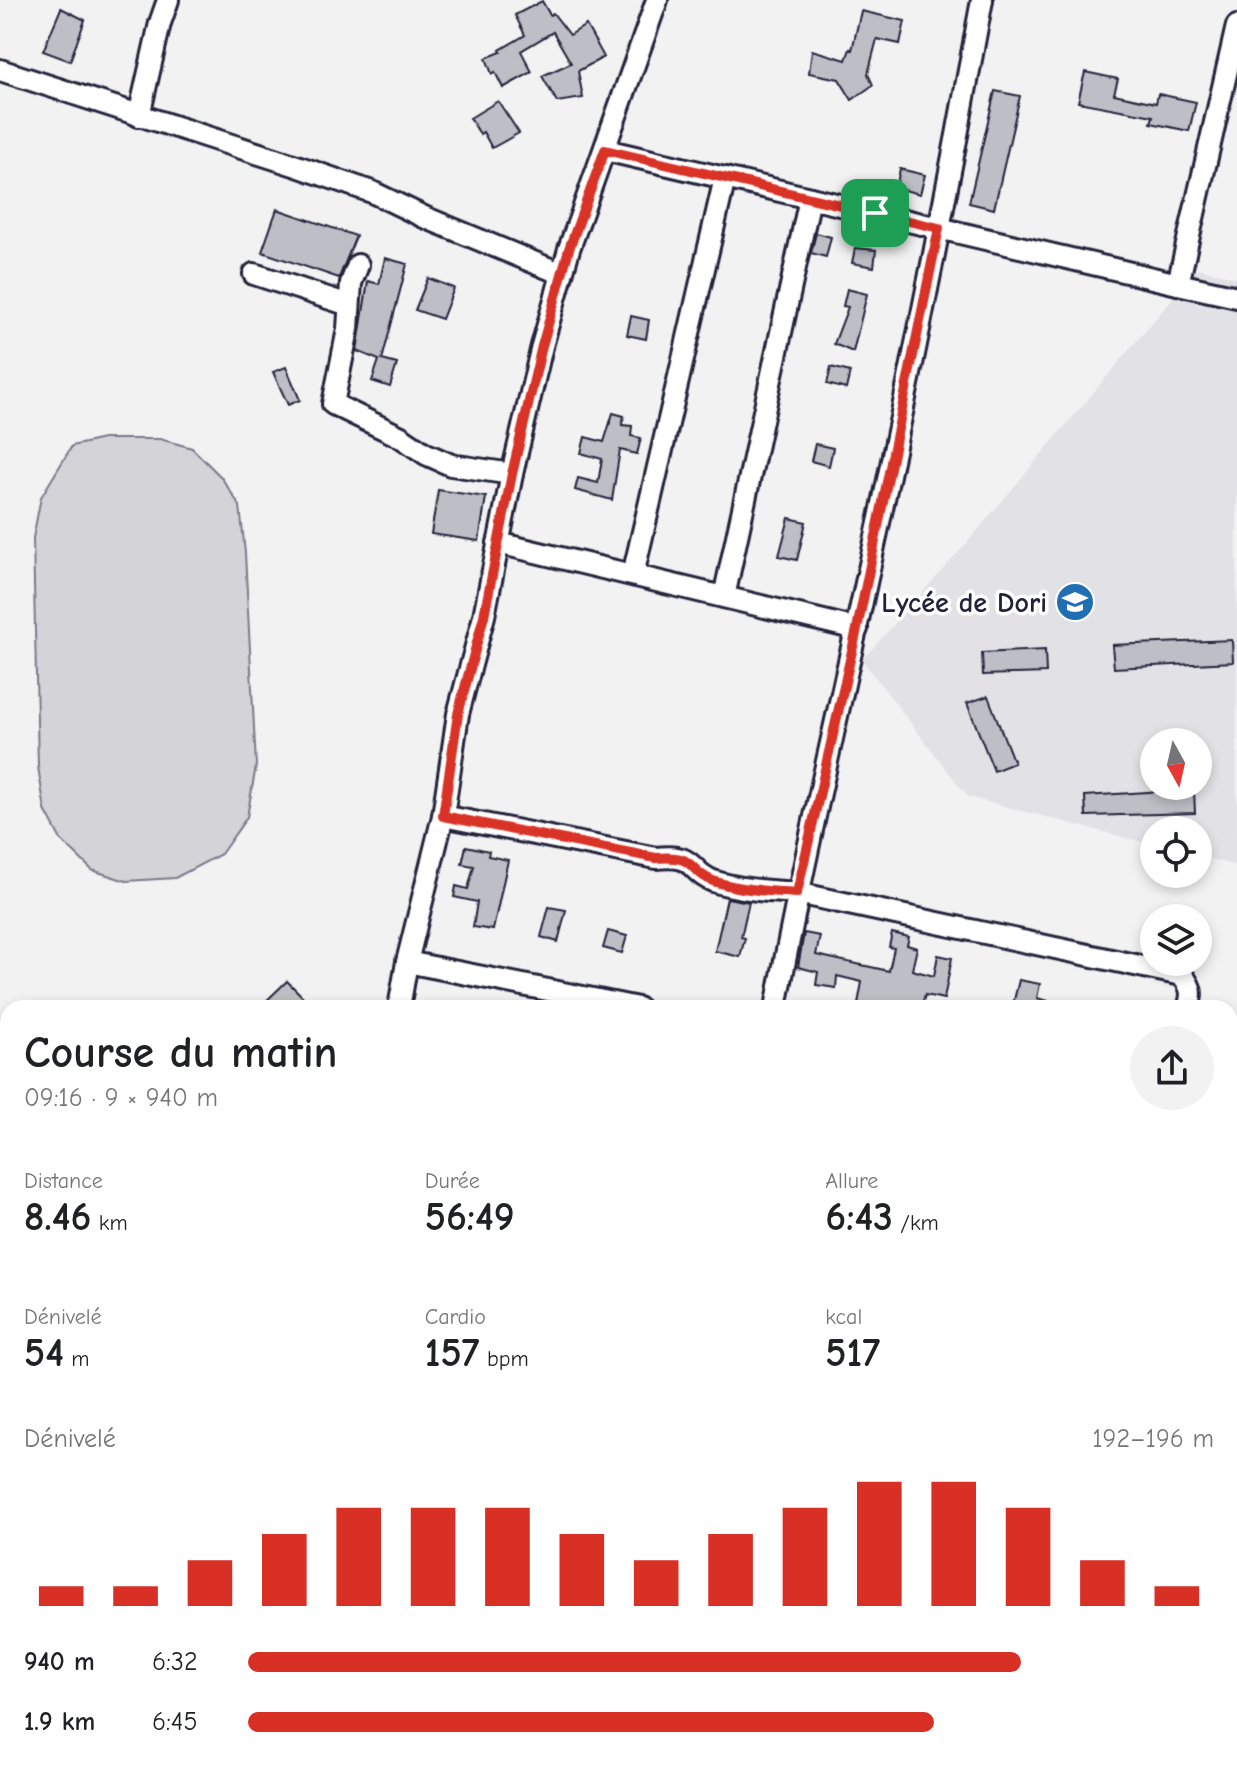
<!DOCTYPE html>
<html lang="fr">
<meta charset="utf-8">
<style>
body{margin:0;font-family:"Comic Neue",sans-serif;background:#f2f2f2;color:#202124;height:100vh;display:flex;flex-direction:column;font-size:30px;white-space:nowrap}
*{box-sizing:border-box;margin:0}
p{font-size:26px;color:#757577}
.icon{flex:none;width:44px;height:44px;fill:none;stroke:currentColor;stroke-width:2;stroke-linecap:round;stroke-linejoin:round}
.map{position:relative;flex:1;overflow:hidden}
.panel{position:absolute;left:0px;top:1000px;width:1238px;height:768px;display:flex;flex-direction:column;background:#fff;border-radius:24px 24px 0 0;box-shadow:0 4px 12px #0003}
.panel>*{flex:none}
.needle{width:52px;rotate:172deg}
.buttons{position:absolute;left:1140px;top:728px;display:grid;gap:16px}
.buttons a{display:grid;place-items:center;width:72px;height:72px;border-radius:50%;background:#fff;box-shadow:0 4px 12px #0003;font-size:40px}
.pin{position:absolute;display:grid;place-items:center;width:68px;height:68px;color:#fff;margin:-34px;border-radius:16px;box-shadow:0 4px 12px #0006}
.round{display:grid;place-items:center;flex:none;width:84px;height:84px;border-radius:42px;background:#f2f2f2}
.headline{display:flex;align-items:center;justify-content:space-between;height:136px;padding:0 24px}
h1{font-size:44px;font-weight:800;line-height:60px}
.stats{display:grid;grid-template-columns:repeat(3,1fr);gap:12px;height:136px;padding:8px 24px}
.stats div{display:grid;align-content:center}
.stats b{font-size:40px;font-weight:800}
.stats small{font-size:22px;font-weight:400}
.stats p{font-size:22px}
.chart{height:224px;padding:16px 24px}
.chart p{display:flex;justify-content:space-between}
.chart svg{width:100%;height:144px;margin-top:8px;stroke:#d93025;stroke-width:6}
ul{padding:0 24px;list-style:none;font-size:26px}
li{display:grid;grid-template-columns:128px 96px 1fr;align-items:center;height:60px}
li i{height:20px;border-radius:10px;background:#d93025}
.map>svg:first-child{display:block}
</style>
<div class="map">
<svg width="1237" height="1768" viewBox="0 0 1237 1768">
<rect width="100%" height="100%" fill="#f2f2f3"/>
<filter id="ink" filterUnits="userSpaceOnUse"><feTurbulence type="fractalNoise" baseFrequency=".0125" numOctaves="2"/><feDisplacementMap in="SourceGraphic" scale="16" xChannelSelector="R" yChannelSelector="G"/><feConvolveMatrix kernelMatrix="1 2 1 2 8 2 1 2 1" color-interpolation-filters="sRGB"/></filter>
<g filter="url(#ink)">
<path fill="#e2e2e6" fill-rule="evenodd" d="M1198 268 1237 278V866L1198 856V830H1154V845L968 797 862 660 966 544ZM1154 742H1198V786H1154Z"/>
<polygon fill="#d3d3d8" stroke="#7a7a8a" stroke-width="2" points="103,439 160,439 192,448 221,477 240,506 245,553 256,766 247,817 221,854 175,878 126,881 92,870 61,840 45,810 38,767 33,538 41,497 72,446"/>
<g fill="#bebec6" stroke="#22223b" stroke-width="2">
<polygon points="542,1 550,15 553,13 570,35 586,25 604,57 578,71 583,98 557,102 542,76 571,63 553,32 521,51 532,72 503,88 495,72 492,74 486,58 501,52 500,50 525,35 515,15"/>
<polygon points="61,8 85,20 70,61 43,51"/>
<polygon points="861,11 905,21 900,44 877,39 868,74 873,85 852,100 839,79 809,73 812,50 846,60 850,49 852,50"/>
<polygon points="1085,72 1118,79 1114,94 1156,103 1158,94 1196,102 1189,131 1151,123 1153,116 1078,102"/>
<polygon points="995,91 1020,96 994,209 969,203"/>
<polygon points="498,101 519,133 492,148 483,132 480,134 470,118"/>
<polygon points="900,169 925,175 920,194 896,188"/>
<polygon points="277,209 356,236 339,278 262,252"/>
<polygon points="816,233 831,237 826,257 811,253"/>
<polygon points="855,248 876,250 874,267 852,263"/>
<polygon points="385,258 407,264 382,360 397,364 390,387 372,381 379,360 357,351 368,281 379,284"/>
<polygon points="428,278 454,288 442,319 415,310"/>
<polygon points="847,289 867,294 853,352 834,344 848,307 843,306"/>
<polygon points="631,316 649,320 646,339 627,335"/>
<polygon points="286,367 300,400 288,405 273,372"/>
<polygon points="831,367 850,372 846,389 827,384"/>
<polygon points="613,413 624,416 622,425 632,426 631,436 641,438 637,454 620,450 612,500 575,490 578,478 598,483 602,459 581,453 585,437 604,442"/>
<polygon points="815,444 833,448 829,466 811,461"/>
<polygon points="438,490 486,497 479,541 431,534"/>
<polygon points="789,518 806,522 797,560 779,556"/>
<polygon points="1232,640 1233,662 1114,668 1112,645"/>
<polygon points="1045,650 1046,673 983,675 982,653"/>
<polygon points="988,696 1014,763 994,771 967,703"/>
<polygon points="1194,789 1195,813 1086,816 1085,796"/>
<polygon points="466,846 489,851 488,856 508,860 493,930 473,927 477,902 454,897 456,886 468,889 474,866 462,864"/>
<polygon points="727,898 749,902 741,937 745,938 740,957 715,951"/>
<polygon points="549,907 566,910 558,942 541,937"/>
<polygon points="608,931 627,936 622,953 603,948"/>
<polygon points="804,933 820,936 816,955 889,971 894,948 889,947 892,933 909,937 907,945 917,948 912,970 934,976 938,955 952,958 944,999 925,995 921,1008 873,1007 858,1004 862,982 837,976 836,988 816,985 818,972 798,967"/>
<polygon points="1019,980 1040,984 1037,998 1060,1004 1059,1008 1012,1008"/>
<polygon points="287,981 314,1008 259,1008"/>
</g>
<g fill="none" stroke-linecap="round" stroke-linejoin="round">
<defs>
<g id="minor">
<polyline points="0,70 297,166 372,192 424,217 562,274"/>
<polyline points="139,116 160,23 168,0"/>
<polyline points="605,150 1178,284 1237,26"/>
<polyline points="358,265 351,283 348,329 333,404 401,437 426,454 451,465 512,474"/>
<polyline points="254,274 349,305"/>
<polyline points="1178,284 1237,297"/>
<polyline points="498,543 857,629"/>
<polyline points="633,575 725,178"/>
<polyline points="724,597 810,198"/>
<path d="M443 816 656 858C697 853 687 871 713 881 740 890 769 891 797 893L1182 975C1192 987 1193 994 1188 1008"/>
<polyline points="407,962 638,1008"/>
<polyline points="399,1008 407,962 443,816 458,714 484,616 512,474 542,346 569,249 657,0"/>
<path d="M776 1008C799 881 829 755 856 629 902 420 944 210 982 0"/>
<polyline points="0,1305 8,1305"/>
<polyline points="1230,1521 1237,1524"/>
<polyline points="1230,1675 1237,1678"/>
<polyline points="867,1760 890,1765"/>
<polyline points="1126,1760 1148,1768"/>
<polyline points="143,1768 145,1760"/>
<polyline points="243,1768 244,1760"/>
<polyline points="366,1768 368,1760"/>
<polyline points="476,1768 477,1760"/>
<polyline points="1088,1768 1091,1760"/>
</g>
</defs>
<use href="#minor" stroke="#22223b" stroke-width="26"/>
<use href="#minor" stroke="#fff" stroke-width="20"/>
</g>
</g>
<g fill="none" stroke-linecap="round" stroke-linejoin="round" filter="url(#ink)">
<defs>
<path id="route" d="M605 150 939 228 857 629 797 893C769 891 740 890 713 881 687 871 697 854 656 858L443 816 458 714 484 616 512 474 542 346 569 249Z"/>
</defs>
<use href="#route" stroke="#fff" stroke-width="16"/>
<use href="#route" stroke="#d93025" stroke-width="10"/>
</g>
<defs>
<symbol id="school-disc" viewBox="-11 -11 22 22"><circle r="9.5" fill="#1f6fb2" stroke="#fff"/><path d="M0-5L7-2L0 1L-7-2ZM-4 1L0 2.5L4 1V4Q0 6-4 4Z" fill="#fff"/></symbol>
</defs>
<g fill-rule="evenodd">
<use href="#school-disc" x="1053" y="580" width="44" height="44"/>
</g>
<g text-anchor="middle" stroke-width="7" stroke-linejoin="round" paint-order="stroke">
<g font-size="28" font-weight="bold" fill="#22223b" stroke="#fff" text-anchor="end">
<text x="1047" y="612">Lycée de Dori</text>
</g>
</g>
</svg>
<div class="buttons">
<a><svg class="needle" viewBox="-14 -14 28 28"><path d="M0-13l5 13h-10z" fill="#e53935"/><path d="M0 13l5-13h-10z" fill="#757577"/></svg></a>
<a><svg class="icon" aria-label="locate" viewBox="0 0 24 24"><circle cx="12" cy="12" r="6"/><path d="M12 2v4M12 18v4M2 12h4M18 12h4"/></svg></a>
<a><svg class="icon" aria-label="layers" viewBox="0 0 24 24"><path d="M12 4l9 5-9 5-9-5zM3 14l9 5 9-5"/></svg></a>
</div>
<div class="pin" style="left:875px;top:213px;background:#1e9e55"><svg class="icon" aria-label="arrive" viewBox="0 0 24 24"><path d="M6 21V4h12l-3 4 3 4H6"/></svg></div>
<section class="panel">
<div class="headline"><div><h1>Course du matin</h1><p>09:16 · 9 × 940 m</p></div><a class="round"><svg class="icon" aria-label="share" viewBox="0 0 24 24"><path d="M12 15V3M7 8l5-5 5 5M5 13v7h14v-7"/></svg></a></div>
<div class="stats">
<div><p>Distance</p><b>8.46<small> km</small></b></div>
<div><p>Durée</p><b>56:49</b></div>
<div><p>Allure</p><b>6:43<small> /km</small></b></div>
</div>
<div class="stats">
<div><p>Dénivelé</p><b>54<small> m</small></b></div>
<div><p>Cardio</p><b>157<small> bpm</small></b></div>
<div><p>kcal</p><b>517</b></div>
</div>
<div class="chart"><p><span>Dénivelé</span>192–196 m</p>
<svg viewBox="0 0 160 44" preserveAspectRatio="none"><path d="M5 44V38M15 44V38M25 44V30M35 44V22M45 44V14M55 44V14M65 44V14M75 44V22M85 44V30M95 44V22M105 44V14M115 44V6M125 44V6M135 44V14M145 44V30M155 44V38"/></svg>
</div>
<ul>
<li><b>940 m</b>6:32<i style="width:80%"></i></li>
<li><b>1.9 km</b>6:45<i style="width:71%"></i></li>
</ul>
</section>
</div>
